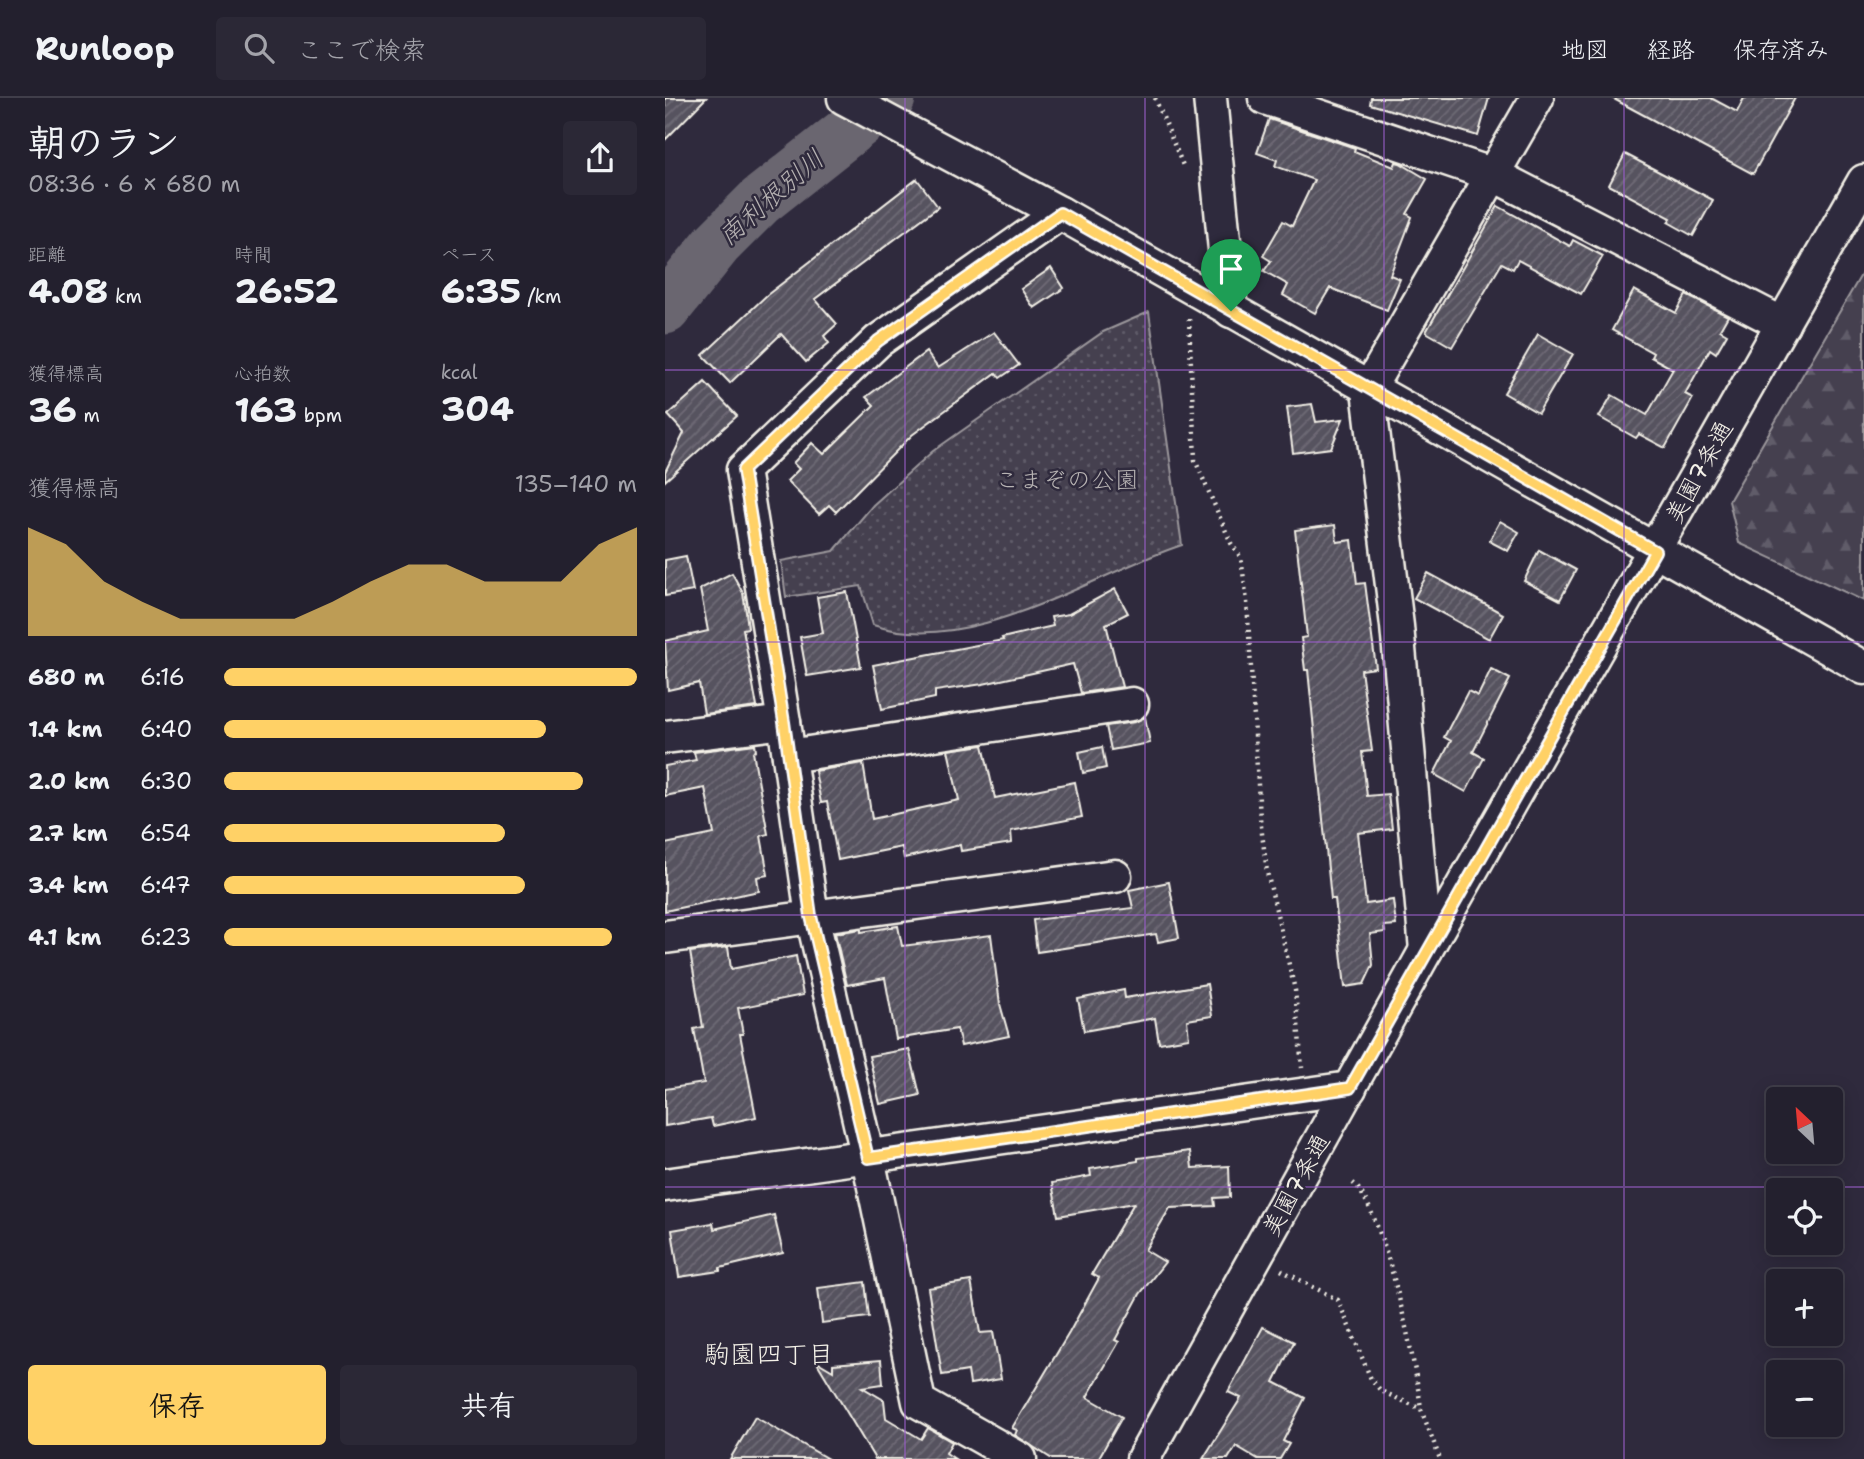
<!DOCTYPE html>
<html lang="ja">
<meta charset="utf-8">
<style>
body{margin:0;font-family:"Shantell Sans","Klee One",sans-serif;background:#2b2836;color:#f1f3f6;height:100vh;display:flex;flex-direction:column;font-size:26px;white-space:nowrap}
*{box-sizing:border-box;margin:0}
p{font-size:23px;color:#a3a3aa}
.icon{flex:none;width:38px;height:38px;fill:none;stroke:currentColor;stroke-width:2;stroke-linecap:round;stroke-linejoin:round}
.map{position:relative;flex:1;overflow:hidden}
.drawer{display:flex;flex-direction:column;background:#23202e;width:665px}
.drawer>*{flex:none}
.needle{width:46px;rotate:334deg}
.buttons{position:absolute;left:1101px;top:989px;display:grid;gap:14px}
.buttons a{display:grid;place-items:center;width:77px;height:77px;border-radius:7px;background:#23202e;box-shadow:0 4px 18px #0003,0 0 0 2px #403e4a;font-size:35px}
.pin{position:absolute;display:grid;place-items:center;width:60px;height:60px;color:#fff;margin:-72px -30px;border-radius:50% 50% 50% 0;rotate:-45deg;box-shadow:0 0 7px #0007}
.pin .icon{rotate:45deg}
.round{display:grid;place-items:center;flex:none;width:74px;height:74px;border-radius:7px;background:#2b2836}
.headline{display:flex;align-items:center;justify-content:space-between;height:119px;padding:0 28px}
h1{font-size:38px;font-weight:700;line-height:52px}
.figures{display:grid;grid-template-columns:repeat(3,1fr);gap:10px;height:119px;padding:7px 28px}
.figures div{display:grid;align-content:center}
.figures b{font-size:35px;font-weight:700}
.figures small{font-size:19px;font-weight:400}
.figures p{font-size:19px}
.chart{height:196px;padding:14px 28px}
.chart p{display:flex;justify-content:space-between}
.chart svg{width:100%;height:126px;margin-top:7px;fill:#ffd166;opacity:.7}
.primary-button{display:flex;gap:14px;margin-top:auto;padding:14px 28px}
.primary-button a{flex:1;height:80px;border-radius:7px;background:#ffd166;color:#111;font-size:28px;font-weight:700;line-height:80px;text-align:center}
.primary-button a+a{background:#2b2836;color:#f1f3f6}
ul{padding:0 28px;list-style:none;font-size:23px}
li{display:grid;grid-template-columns:112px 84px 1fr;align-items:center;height:52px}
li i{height:18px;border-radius:9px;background:#ffd166}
header{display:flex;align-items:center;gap:42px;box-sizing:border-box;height:98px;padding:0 35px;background:#23202e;border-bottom:2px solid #403e4a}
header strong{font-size:33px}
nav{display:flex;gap:38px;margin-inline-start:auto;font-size:24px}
.search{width:490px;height:63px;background:#2b2836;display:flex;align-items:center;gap:18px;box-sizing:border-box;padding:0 24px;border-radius:7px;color:#a3a3aa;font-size:26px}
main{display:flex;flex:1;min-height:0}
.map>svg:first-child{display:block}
</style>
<header>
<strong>Runloop</strong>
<div class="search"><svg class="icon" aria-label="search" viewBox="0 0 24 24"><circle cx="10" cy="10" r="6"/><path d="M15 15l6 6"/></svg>ここで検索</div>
<nav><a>地図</a><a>経路</a><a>保存済み</a></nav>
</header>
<main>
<section class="drawer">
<div class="headline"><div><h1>朝のラン</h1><p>08:36 · 6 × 680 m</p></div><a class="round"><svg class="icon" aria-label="share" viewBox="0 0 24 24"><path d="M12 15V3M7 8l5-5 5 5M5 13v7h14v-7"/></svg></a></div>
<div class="figures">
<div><p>距離</p><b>4.08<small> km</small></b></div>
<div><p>時間</p><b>26:52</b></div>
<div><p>ペース</p><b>6:35<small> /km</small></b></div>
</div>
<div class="figures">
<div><p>獲得標高</p><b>36<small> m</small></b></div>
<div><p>心拍数</p><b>163<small> bpm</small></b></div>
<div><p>kcal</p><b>304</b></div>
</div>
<div class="chart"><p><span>獲得標高</span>135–140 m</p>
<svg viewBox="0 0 160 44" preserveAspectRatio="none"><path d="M0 44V6L10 12L20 25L30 32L40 38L50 38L60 38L70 38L80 32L90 25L100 19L110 19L120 25L130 25L140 25L150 12L160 6V44z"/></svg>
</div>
<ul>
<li><b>680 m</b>6:16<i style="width:100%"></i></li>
<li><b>1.4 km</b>6:40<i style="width:78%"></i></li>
<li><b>2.0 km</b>6:30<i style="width:87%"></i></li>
<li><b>2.7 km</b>6:54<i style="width:68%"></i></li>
<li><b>3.4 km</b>6:47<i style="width:73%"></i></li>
<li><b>4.1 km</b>6:23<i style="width:94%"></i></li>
</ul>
<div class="primary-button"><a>保存</a><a>共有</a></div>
</section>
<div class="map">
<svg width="1199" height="1361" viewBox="0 0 1199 1361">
<defs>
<pattern id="forest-firs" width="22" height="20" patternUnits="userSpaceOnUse" patternTransform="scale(1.75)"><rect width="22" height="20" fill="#454050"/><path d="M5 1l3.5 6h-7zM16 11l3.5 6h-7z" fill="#605c69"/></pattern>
<pattern id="park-dots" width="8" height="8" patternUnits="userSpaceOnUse" patternTransform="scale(1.75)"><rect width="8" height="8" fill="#454050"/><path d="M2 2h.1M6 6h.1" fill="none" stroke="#605c69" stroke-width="1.8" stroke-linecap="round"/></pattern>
<pattern id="building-hatch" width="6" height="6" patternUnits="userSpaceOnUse" patternTransform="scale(1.75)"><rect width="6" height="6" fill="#56525f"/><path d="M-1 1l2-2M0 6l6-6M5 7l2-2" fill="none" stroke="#6f6b76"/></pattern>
</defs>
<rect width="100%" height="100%" fill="#2f2a3d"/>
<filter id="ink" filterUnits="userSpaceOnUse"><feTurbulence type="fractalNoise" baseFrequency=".0143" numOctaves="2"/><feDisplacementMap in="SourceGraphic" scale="14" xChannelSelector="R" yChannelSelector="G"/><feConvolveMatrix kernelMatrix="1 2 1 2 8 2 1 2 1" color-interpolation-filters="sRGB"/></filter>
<g filter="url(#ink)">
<polygon fill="url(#forest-firs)" stroke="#9c989c" stroke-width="2" points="1199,172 1199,503 1074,445 1064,403"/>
<path fill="url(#park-dots)" stroke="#9c989c" stroke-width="2" d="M484 214 517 447C427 476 306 560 208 527L196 488 121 499 116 463 169 453 208 407 268 353 438 234Z"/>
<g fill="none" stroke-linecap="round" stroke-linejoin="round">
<polyline stroke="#6a6670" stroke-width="51" points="0,211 52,146 95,103 225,0"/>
</g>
<g fill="url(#building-hatch)" stroke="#f4f1e8" stroke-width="2">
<polygon points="0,0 41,0 0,42"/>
<polygon points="706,0 824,0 813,38 705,6"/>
<polygon points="947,0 1046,0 1072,14 1079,0 1130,0 1088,76"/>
<polygon points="604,21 690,50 689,53 729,69 731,64 735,65 762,81 742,116 747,119 725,177 735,181 722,212 665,190 650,215 618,197 623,187 599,173 606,163 598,158 618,123 627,128 649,82 610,68 612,62 592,55"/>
<polygon points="960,56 1048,102 1028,138 1003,124 1006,120 944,87"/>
<polygon points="252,81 273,109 150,201 172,226 159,238 164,245 141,264 116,236 65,285 38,257 102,197"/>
<polygon points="833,108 905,148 908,142 938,158 916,196 853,162 848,171 837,165 787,249 761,234"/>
<polygon points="386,170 399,190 369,210 356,191"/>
<polygon points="969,192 1011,215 1021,197 1063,218 1055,232 1062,236 1051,255 1045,251 1020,296 1028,300 1000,350 974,336 971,340 934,319 947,297 982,317 1008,271 986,259 988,255 947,232"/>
<polygon points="329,234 354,267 335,280 331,275 247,337 171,414 164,407 154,416 122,383 134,371 128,365 147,345 159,356 209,307 201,299 261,254 273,270"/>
<polygon points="873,236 908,256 873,315 839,295"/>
<polygon points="40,284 72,318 0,383 0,374 19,335 3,317"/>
<polygon points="647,306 651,324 678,321 666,350 628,355 622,309"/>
<polygon points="835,423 854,434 843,453 824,443"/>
<polygon points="670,427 672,444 687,442 692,486 700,485 711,570 696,572 707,653 697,654 702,698 723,696 727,731 693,735 701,806 728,802 731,827 719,828 720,834 705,836 708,867 699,886 680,889 670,801 666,801 643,572 640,572 636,540 642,539 630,432"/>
<polygon points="874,452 911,472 895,502 859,483"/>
<polygon points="21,458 28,493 0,498 0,462"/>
<polygon points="67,475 78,495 81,514 83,530 78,531 92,609 39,616 34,585 3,592 0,543 43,533 35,491"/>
<polygon points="763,475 838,516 824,541 749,500"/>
<polygon points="450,491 463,515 441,526 457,589 416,595 408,566 318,586 270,593 270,600 217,611 208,567 338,542 337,540 388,528 386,519 404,516"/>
<polygon points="182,494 196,569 142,578 135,539 158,535 152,499"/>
<polygon points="826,571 845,581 808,654 819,660 801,694 769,676 786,643 779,639 803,593 813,598"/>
<polygon points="480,619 485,645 446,652 441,628 470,624"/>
<polygon points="90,646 91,653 88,654 103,736 96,738 103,777 92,779 94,793 0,813 0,746 49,736 40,690 0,698 0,668 31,662 29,654"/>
<polygon points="318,647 330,700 410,684 417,719 346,733 347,745 296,753 295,747 239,760 237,749 173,762 162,704 156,705 150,673 198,665 207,721 294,702 283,652"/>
<polygon points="437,649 441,670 418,675 414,654"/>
<polygon points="504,784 514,840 493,844 491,836 372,854 368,822 468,810 464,792"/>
<polygon points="233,828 237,848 326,837 335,906 344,938 296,948 292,931 231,941 220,880 182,887 170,835 196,831 196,834"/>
<polygon points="63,849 66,871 131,858 138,897 73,910 78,936 75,936 91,1019 48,1028 46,1020 0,1028 0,991 39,985 29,931 38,929 25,854"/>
<polygon points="542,886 547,918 522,922 524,940 494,945 490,920 419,933 413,901 459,892 460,900"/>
<polygon points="244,951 255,997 215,1006 204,958"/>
<polygon points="525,1053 527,1070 564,1068 565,1099 549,1100 550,1108 505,1110 480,1152 500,1164 475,1196 450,1242 454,1244 422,1299 457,1319 433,1361 387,1361 350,1337 352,1332 347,1330 404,1235 434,1180 427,1176 469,1105 393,1118 387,1085 426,1078 425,1071 473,1063 473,1060"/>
<polygon points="109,1117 118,1155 55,1170 55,1173 14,1179 7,1132 48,1125 49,1131"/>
<polygon points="306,1183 315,1235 328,1234 336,1281 305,1286 303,1273 277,1277 263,1190"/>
<polygon points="200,1184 204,1219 157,1225 153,1190"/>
<polygon points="598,1229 629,1244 609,1284 640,1300 618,1343 624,1346 615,1361 593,1361 571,1348 563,1361 538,1361 576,1300 563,1294"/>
<polygon points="216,1262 218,1286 197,1289 219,1302 221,1320 256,1341 263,1330 287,1344 281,1355 290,1361 210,1361 151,1263 168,1273 168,1266"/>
<polygon points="90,1319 163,1361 65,1361"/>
</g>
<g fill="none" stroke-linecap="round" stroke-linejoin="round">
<defs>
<g id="minor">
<polyline points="179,0 395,115 1199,570"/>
<polyline points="545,0 566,213"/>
<polyline points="600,0 829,77 1118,226"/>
<polyline points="0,639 119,624"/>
<polyline points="124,658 467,606"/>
<polyline points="0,839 450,778"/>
<polyline points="761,852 732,528 703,292 872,0"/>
<polyline points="0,1087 685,990"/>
<polyline points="355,1361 254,1304 203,1060 147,818 119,624 78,372 213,243 395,115"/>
<polyline points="478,1361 761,852 1199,83"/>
</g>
</defs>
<use href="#minor" stroke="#f4f1e8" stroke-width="37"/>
<g stroke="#f4f1e8" stroke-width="4.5" stroke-dasharray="2 5" stroke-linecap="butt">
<polyline points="490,0 519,70"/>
<polyline points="524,221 530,362 566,445 576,460 582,503 595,720 602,774 630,892 637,970"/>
<path d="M688 1085C719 1111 751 1267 756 1311"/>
<polyline points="616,1172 673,1202 706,1281 716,1293 756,1311 775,1361"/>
</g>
<use href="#minor" stroke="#2f2a3d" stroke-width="32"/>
</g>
</g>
<g fill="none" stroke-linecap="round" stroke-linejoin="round" filter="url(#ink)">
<defs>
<polygon id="route" points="395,115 990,453 685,990 203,1060 146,818 119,624 78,372 213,243"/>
</defs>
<use href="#route" stroke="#fff" stroke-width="14"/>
<use href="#route" stroke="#ffd166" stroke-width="9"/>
</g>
<path fill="none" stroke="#995dc9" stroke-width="2" stroke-opacity="0.55" d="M240 0V1361M480 0V1361M719 0V1361M959 0V1361M0 272H1199M0 544H1199M0 817H1199M0 1089H1199"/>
<g text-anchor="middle" stroke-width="5" stroke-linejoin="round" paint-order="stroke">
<g font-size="24" fill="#f4f1e8" stroke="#2f2a3d">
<text transform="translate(1034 374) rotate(-61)" y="8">美園7条通</text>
<text transform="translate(631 1087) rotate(-61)" y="8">美園7条通</text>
</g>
<g font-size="24" fill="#b7b3b3" stroke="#2f2a3d">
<text x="402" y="390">こまぞの公園</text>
</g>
<g font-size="26" font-style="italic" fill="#b6b2b2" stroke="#2f2a3d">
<text transform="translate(106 99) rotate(-41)" y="9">南利根別川</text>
</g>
<g font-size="26" fill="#f4f1e8" stroke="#2f2a3d">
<text x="104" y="1265">駒園四丁目</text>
</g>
</g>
</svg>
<div class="buttons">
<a><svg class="needle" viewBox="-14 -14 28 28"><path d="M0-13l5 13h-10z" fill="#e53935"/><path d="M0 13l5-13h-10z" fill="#a3a3aa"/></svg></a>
<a><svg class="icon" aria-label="locate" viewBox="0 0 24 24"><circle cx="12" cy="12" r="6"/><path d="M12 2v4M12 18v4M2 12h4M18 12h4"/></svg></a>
<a>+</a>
<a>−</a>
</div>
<div class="pin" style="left:566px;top:213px;background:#1e9e55"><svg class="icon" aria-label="arrive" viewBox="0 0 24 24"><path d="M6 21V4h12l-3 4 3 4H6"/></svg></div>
</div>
</main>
